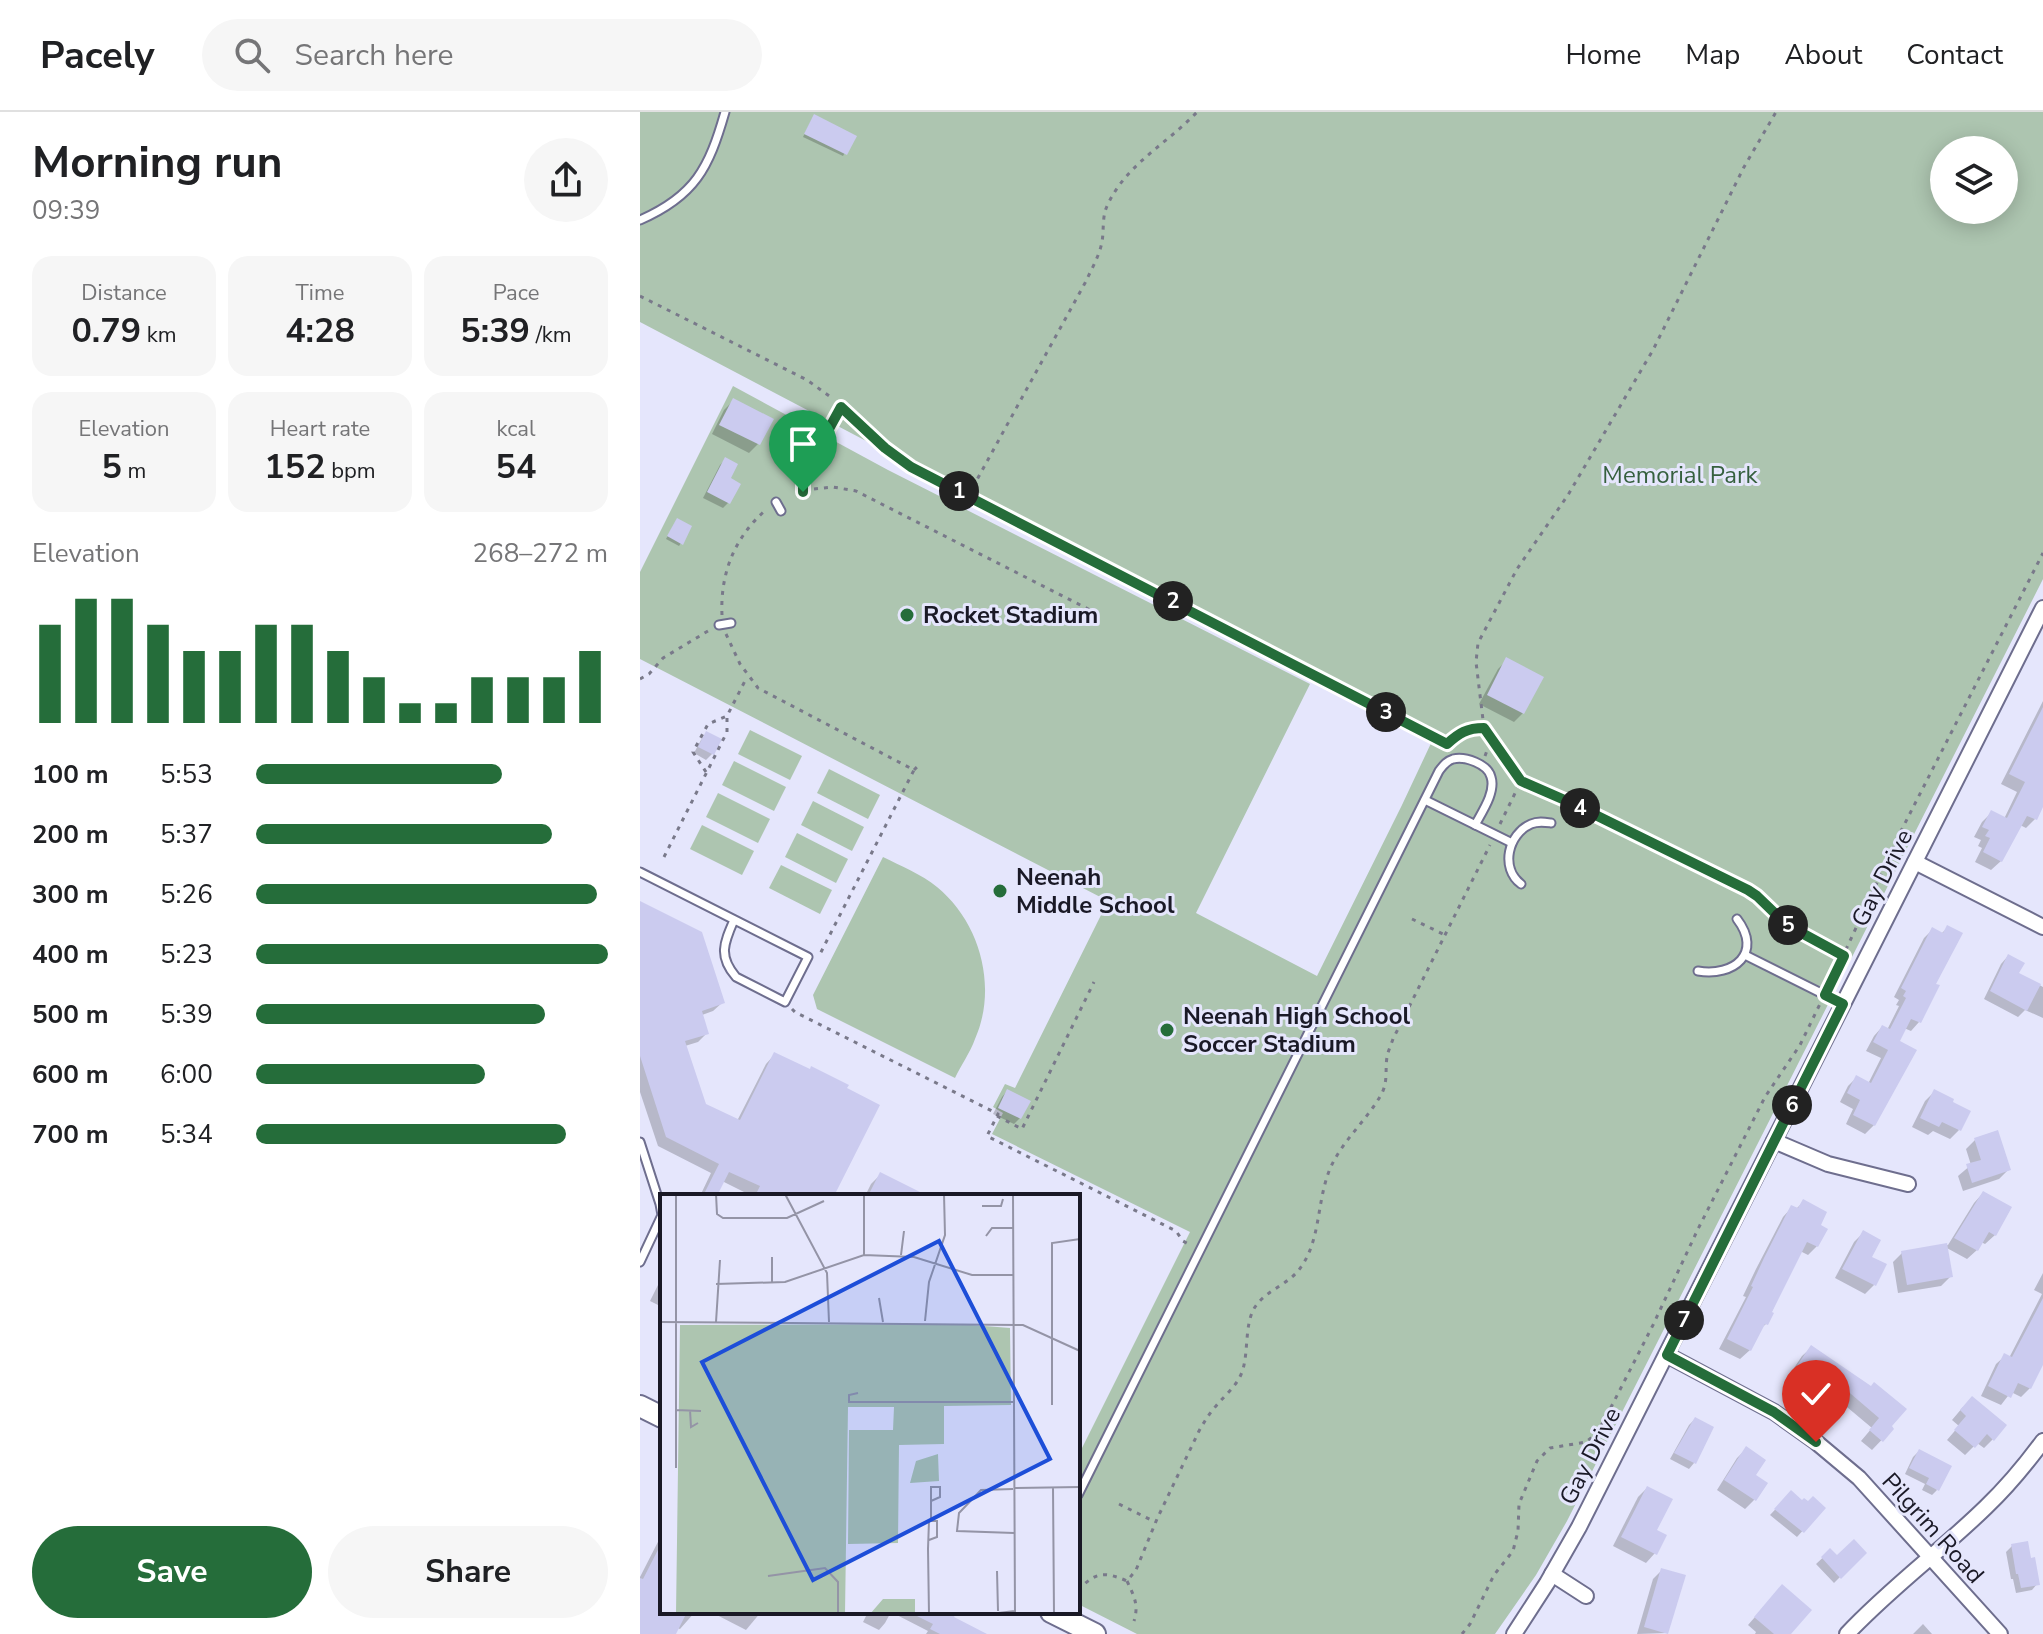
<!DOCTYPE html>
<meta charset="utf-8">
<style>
body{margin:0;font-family:"Nunito Sans",sans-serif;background:#f6f6f6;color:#202124;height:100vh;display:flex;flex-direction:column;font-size:30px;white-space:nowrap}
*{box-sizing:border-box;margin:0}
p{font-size:26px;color:#757577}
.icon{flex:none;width:44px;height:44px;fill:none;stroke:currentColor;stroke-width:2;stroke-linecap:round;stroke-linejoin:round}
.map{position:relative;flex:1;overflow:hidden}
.drawer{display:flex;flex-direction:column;background:#fff;width:640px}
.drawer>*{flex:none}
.controls{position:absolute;left:1290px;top:24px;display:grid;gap:16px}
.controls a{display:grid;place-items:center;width:88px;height:88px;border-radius:50%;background:#fff;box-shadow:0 4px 20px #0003;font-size:40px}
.pin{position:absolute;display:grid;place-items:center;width:68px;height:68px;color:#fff;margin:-82px -34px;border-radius:50% 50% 50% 0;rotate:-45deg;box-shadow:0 0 8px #0007}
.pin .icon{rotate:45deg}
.km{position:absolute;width:40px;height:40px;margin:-20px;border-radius:50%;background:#222;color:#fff;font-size:22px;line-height:40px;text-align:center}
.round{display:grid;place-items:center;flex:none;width:84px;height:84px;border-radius:42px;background:#f6f6f6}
.head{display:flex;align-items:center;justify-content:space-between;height:136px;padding:0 32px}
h1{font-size:44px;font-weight:700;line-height:60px}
.stats{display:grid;grid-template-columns:repeat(3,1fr);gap:12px;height:136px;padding:8px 32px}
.stats div{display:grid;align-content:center;border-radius:20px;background:#f6f6f6;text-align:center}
.stats b{font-size:34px;font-weight:700}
.stats small{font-size:22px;font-weight:400}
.stats p{font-size:22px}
.chart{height:224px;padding:16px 32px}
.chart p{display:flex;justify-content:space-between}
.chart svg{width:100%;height:144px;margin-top:8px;stroke:#256d3a;stroke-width:6}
.button{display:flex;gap:16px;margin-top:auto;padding:16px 32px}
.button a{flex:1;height:92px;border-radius:48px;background:#256d3a;color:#fff;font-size:32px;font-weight:700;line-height:92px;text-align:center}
.button a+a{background:#f6f6f6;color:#202124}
ul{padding:0 32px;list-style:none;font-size:26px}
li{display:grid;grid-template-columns:128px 96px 1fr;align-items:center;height:60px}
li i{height:20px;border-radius:10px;background:#256d3a}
header{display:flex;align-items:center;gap:48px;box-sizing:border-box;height:112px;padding:0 40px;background:#fff;border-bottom:2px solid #e0e0e0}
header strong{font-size:38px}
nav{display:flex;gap:44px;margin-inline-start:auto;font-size:28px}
.search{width:560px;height:72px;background:#f6f6f6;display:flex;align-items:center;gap:20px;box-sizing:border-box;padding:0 28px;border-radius:44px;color:#757577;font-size:30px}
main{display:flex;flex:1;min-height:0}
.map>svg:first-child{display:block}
</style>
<header>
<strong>Pacely</strong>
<div class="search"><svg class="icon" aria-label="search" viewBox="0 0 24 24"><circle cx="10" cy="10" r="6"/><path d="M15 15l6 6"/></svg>Search here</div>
<nav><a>Home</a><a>Map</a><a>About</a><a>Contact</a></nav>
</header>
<main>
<section class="drawer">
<div class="head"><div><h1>Morning run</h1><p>09:39</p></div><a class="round"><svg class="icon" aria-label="share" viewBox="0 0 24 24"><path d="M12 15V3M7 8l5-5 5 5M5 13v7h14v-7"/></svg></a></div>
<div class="stats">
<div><p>Distance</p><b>0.79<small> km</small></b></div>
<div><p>Time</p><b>4:28</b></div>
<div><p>Pace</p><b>5:39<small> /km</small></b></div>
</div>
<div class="stats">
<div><p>Elevation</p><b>5<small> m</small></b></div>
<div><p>Heart rate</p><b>152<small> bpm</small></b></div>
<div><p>kcal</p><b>54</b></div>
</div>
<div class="chart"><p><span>Elevation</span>268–272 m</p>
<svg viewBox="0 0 160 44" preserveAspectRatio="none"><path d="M5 44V14M15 44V6M25 44V6M35 44V14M45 44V22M55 44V22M65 44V14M75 44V14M85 44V22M95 44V30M105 44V38M115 44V38M125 44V30M135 44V30M145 44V30M155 44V22"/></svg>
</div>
<ul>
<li><b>100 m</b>5:53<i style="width:70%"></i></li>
<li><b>200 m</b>5:37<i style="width:84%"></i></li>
<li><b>300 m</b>5:26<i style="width:97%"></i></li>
<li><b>400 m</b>5:23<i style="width:100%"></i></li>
<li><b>500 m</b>5:39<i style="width:82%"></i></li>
<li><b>600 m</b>6:00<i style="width:65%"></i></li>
<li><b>700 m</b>5:34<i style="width:88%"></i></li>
</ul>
<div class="button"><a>Save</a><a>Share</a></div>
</section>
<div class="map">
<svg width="1403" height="1522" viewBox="0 0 1403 1522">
<rect width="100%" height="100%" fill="#e5e6fc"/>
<g fill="#adc5b0" fill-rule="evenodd">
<path d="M0 0H1403V467L927 1409 896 1463 855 1522H497L438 1492V1344L550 1120 352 1022 363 1001 353 995 365 972 375 976 468 789 0 547V460L93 274 248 358 670 572 556 801 677 864 762 693 793 627 0 210ZM1304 38H1364V98H1304Z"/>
<polygon points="110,618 162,644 150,668 98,642"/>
<polygon points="94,649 146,675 134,699 82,673"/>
<polygon points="189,657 240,683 228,707 177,681"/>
<polygon points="78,681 130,707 118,731 66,705"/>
<polygon points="173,689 224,715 212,739 161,713"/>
<polygon points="62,713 114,739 102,763 50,737"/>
<polygon points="157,721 208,747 196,771 145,745"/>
<path d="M243 745C261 754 281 762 297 775 340 810 358 875 335 927 330 941 321 953 315 966L177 897 173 883Z"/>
<polygon points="141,753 192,778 180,802 129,776"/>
</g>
<g fill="#0003">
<polygon points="172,7 214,25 203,44 163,25"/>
<polygon points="93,289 118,332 109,341 72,322 84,298"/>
<polygon points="85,348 88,367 88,391 83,396 63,386 80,353"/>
<polygon points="35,411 41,431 39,434 26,427"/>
<polygon points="867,548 883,601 874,610 839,592 858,557"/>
<polygon points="1403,589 1403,691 1395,707 1386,716 1380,713 1361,749 1351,758 1335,750 1342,736 1338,734 1341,728 1334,725 1342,710 1351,701 1364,707 1377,680 1361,672"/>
<polygon points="67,622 79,628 72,642 66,648 54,641 61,628"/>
<polygon points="0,791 83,890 73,899 62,903 67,921 58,930 45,934 64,993 97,1009 126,952 135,942 191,1084 112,1084 82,1069 74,1084 60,1084 71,1061 18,1034 0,980"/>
<polygon points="1308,815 1294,873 1279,910 1271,919 1264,916 1257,930 1234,1013 1225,1022 1206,1012 1213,997 1200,990 1208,974 1216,966 1228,972 1241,946 1226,939 1234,924 1242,915 1247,918 1259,894 1256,893 1259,888 1254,885 1284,826 1293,817 1301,822"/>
<polygon points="1368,844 1377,861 1403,875 1403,906 1385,898 1378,905 1344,887 1361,852"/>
<polygon points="367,979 380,1006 374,1012 353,1002 362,985"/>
<polygon points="1294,980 1319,1018 1310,1027 1293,1019 1288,1023 1272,1015 1285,989"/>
<polygon points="1335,1028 1368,1058 1359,1067 1323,1079 1318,1064 1331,1053 1326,1037"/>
<polygon points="240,1063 283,1084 225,1084 231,1072"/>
<polygon points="1343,1081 1355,1123 1345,1132 1341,1130 1337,1138 1327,1147 1305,1135 1310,1165 1301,1174 1258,1181 1253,1150 1262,1141 1308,1133 1334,1091"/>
<polygon points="1163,1090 1178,1114 1177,1134 1168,1143 1160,1139 1126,1212 1119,1218 1110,1238 1100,1247 1079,1237 1106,1185 1103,1184 1116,1157 1143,1105 1152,1095 1156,1097"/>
<polygon points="1223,1121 1234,1173 1225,1182 1195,1166 1214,1130"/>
<polygon points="1403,1161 1403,1233 1390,1276 1381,1285 1371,1280 1361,1293 1341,1284 1356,1252 1365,1244 1369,1246 1402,1182 1394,1178"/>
<polygon points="22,1165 22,1195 10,1189"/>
<polygon points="1172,1235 1252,1317 1232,1338 1221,1329 1232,1316 1195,1285 1190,1290 1162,1273 1156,1279 1144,1271 1162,1244"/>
<polygon points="1323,1295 1353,1327 1344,1336 1337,1331 1325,1343 1307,1328 1319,1314 1312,1308"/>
<polygon points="1055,1307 1071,1316 1054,1351 1049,1357 1030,1347 1049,1313"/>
<polygon points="1106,1337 1113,1364 1125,1371 1114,1388 1105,1397 1077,1378 1097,1346"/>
<polygon points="1279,1339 1297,1378 1292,1383 1282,1378 1285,1372 1265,1362 1273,1345"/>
<polygon points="1007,1376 1015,1441 1006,1451 973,1434 998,1385"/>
<polygon points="1151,1381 1162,1391 1183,1396 1157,1425 1130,1403"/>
<polygon points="22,1422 22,1500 55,1500 40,1517 37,1516 34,1522 0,1522 0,1465"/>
<polygon points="1372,1434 1397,1472 1392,1478 1376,1481 1373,1467 1371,1467 1366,1440"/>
<polygon points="1190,1439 1197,1446 1224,1441 1194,1471 1176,1452"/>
<polygon points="1022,1458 1026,1521 997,1522 1013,1467"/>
<polygon points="1135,1482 1149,1522 1115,1522 1116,1520 1108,1513"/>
<polygon points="71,1500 121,1500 106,1518"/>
<polygon points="228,1500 306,1500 312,1506 343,1522 286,1522 288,1519 251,1500 245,1511 239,1518 223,1510"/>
<polygon points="1283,1512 1292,1522 1272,1522 1273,1522"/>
</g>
<g fill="#cbcbef">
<polygon points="174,2 217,24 207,43 164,22"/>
<polygon points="93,286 134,307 120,333 79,313"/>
<polygon points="85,345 98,352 91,366 101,372 90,392 67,380"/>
<polygon points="37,406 52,414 43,433 27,424"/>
<polygon points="866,545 904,565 884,602 847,583"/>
<polygon points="1403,595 1403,695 1397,708 1387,704 1362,750 1343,740 1350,726 1345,724 1349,718 1342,715 1351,698 1367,706 1385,670 1369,662"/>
<polygon points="66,619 82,627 74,643 58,635"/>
<polygon points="0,789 62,820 85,891 62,899 69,922 45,929 66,992 100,1008 134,940 170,957 171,954 209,973 207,976 240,993 194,1084 115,1084 120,1074 89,1060 77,1084 63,1084 79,1052 26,1025 0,944"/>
<polygon points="1307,813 1323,821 1296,872 1300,873 1281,911 1271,907 1260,929 1277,938 1235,1014 1213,1003 1220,988 1207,981 1216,963 1231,971 1248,938 1233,930 1242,913 1250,917 1266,886 1263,884 1266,879 1261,876 1292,815 1303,821"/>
<polygon points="1368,842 1385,851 1379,861 1401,872 1387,899 1350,879"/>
<polygon points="367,977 391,989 381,1007 358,996"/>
<polygon points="1294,977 1314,987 1313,990 1331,999 1321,1019 1302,1010 1299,1015 1280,1006"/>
<polygon points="1358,1018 1371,1058 1332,1071 1326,1052 1341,1048 1334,1026"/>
<polygon points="240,1060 288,1084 228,1084"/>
<polygon points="1343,1079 1372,1095 1356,1124 1349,1120 1338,1139 1314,1126"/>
<polygon points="1163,1087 1187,1100 1181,1113 1188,1117 1178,1135 1167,1130 1132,1200 1134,1201 1128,1213 1125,1212 1111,1239 1087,1227 1113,1175 1111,1174 1124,1146 1151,1093 1158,1096"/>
<polygon points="1223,1118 1241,1128 1232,1145 1247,1152 1236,1174 1202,1157"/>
<polygon points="1307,1131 1313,1165 1267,1173 1261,1139"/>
<polygon points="1403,1186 1403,1253 1391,1277 1378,1271 1371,1286 1348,1274 1364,1241 1372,1245"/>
<polygon points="1171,1233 1231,1274 1234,1270 1267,1297 1252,1314 1254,1317 1243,1330 1229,1318 1239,1306 1204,1276 1200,1282 1172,1264 1167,1271 1152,1261"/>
<polygon points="1332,1284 1367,1313 1354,1329 1347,1322 1335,1336 1314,1318 1326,1304 1320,1298"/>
<polygon points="1055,1305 1074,1315 1056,1352 1034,1341"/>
<polygon points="1106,1334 1126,1348 1116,1363 1128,1371 1116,1389 1084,1368"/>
<polygon points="1279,1337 1312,1354 1299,1379 1286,1372 1289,1366 1269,1356"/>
<polygon points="1007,1374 1033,1387 1017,1418 1027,1423 1017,1443 981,1425"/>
<polygon points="1151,1378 1162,1388 1164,1386 1168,1389 1173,1384 1186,1396 1164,1421 1134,1397"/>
<polygon points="1214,1427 1227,1441 1201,1467 1181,1445 1190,1436 1197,1443"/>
<polygon points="1388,1429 1391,1446 1395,1445 1400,1473 1381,1476 1378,1462 1376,1462 1371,1432"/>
<polygon points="22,1430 22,1500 47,1500 36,1522 0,1522 0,1466 3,1467"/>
<polygon points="1021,1456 1046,1463 1028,1522 1004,1515"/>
<polygon points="1142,1472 1172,1498 1151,1522 1134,1522 1114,1505"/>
<polygon points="269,1500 317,1500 314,1505 347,1522 300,1522 290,1517 293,1512"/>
</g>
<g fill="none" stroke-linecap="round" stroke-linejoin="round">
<defs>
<g id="lane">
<path d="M0 108C55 84 69 56 85 0"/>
<polyline points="163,380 163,364 201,295"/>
<polyline points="136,390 141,399"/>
<polyline points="79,513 91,511"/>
<polyline points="785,688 872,731"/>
<path d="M0 760 168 845 145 890 96 865C78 844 84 831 94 808"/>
<path d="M881 772C860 756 868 722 891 712 898 709 904 710 911 711"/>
<polyline points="1105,843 1203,892"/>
<path d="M1058 859C1094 865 1123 841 1097 807"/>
<polyline points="0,1030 20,1092 22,1103 0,1150"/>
<path d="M438 1383 799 659C803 654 806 649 813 647 825 644 848 652 851 665 856 680 842 700 835 713"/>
</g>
<g id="street">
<polyline points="1275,750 1403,815"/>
<polyline points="1134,1029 1188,1052 1268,1072"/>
<polyline points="1027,1243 1134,1300 1176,1330 1219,1366 1360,1522"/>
<polyline points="912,1462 946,1484"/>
<polyline points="874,1522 907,1471 939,1415 1403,496"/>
<path d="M1207 1522C1250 1476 1301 1439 1346 1395 1367 1375 1386 1352 1403 1329"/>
</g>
<g id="secondary">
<polyline points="0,1294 22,1305"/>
<polyline points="411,1500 455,1522"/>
</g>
</defs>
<use href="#lane" stroke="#6e6e8e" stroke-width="11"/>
<use href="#street" stroke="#6e6e8e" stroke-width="18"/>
<use href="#secondary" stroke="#6e6e8e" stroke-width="24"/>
<g stroke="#79798a" stroke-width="3" stroke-dasharray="4 6" stroke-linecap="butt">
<polyline points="0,184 167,268 192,286"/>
<polyline points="209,303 245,336 271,355 807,632"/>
<polyline points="174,377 193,375 216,379 460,503"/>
<path d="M328 384 445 171C451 158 459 145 462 130 464 118 462 105 467 94 486 52 527 32 557 0"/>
<path d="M82 503C80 461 95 424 127 397"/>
<polyline points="86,522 100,552 118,576 274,658 179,844"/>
<polyline points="0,567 9,562 23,546 68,519"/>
<polyline points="844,616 836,550 838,531 877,457 928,383 1013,238 1104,55 1136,0"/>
<path d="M807 632C819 621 827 617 844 616L881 669 927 689 1108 778 1117 784 1147 813 1203 844"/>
<polyline points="845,644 852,625"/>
<polyline points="274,658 280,652"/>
<polyline points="66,660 53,640 68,612 87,604"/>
<polyline points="860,712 881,669"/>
<polyline points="24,745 87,620 87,604 107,565"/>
<polyline points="772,807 805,823"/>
<polyline points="1189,874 1261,719 1403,441"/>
<polyline points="152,897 155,900 358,1002 347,1024 536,1119 543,1129 550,1133"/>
<polyline points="357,1004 382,1017 454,870"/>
<polyline points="479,1392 515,1410"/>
<path d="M487 1469C494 1484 499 1493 494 1509"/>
<path d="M438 1478C456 1460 464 1459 487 1469L496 1458 517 1407 559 1319C564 1310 569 1302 576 1294 585 1283 597 1274 602 1260 609 1241 604 1212 615 1195 626 1178 650 1172 661 1155 680 1128 677 1093 688 1062 699 1031 727 1009 742 981 748 969 745 957 747 945 748 939 751 933 753 927L850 733"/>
<polyline points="822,1522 830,1512 854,1463 873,1439 878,1419 879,1392 897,1349 910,1336 946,1330 956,1322 965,1307 1013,1213 1058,1117 1125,985 1160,933 1180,892"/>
</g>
<use href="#lane" stroke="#fff" stroke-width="7"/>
<use href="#street" stroke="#fff" stroke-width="14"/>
<use href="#secondary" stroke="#fff" stroke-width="20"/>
</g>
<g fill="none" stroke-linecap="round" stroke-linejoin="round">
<defs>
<path id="route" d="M163 380V364L201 295 245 336 271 355 807 632C819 621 827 616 844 616L881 669 927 689 1108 778 1117 784 1147 813 1204 844 1185 883 1203 892 1027 1243 1134 1300 1176 1330"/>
</defs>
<use href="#route" stroke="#fff" stroke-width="16"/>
<use href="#route" stroke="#256d3a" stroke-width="10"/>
</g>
<g fill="#256d3a" stroke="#e5e6fc" stroke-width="3">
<circle cx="267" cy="503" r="8"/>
<circle cx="360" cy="779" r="8"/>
<circle cx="527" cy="918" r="8"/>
</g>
<g text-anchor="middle" stroke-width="6" stroke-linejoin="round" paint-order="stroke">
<g font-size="24" fill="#36603f" stroke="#e5e6fc">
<text x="1040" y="371">Memorial Park</text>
</g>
<g font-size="24" font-weight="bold" fill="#1a1926" stroke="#e5e6fc" text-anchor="start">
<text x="283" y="511">Rocket Stadium</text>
<text x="376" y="773">Neenah<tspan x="376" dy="28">Middle School</tspan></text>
<text x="543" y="912">Neenah High School<tspan x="543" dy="28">Soccer Stadium</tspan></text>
</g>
<g font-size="24" fill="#1a1926" stroke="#e5e6fc">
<text transform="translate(1242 766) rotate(-63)" y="8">Gay Drive</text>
<text transform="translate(950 1344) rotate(-63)" y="8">Gay Drive</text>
<text transform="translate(1293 1416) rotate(48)" y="8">Pilgrim Road</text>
</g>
</g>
<g transform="translate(20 1082)">
<rect width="420" height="420" fill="#e5e6fc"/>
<path d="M299 130 350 134 351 211 284 212V250L239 251 238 349 188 350 189 236H233L234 213H188L185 420H16L20 131ZM278 260 279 287 250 289 256 267ZM223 405H255V420H210Z" fill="#adc5b0"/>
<path fill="none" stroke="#9494a6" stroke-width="2" d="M16 0V274M56 0 57 20 63 24H127L164 7M125 0 167 79 169 128M353 0 355 420M322 12H341L343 5M326 42 332 34H353M204 61V0M241 61 244 37M112 63V89M56 90 125 88 204 61 254 63 312 81H353M219 104 223 128M265 127 269 88 285 41 284 0M0 128 363 131 420 157M56 128 60 66M198 199 189 201V208H354M392 211V49L420 45M16 216 41 217M30 216 31 233 38 229M393 293 394 420M354 294 420 293M353 295 321 296 299 319 297 337 354 339M271 327V293H280V303L271 307M269 346 277 343V327H269L268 355 269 420M337 377 338 417M108 382 165 374 178 388V420M330 420 355 417"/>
<path fill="#1d4ed8" fill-opacity="0.15" stroke="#1d4ed8" stroke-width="4" d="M279 47 390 265 153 386 42 168Z"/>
<rect width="420" height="420" fill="none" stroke="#1a1926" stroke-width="4"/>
</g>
</svg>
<div class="controls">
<a><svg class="icon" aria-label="layers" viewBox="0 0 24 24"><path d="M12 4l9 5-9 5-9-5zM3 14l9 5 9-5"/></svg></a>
</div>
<div class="pin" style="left:163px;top:380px;background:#1e9e55"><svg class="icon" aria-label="arrive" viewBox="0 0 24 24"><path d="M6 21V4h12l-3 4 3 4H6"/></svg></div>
<div class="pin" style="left:1176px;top:1330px;background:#d93025"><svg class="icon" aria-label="check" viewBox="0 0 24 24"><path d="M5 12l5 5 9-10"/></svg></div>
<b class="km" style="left:319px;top:379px">1</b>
<b class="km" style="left:533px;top:489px">2</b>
<b class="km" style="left:746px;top:600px">3</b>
<b class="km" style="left:940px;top:696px">4</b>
<b class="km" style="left:1148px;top:813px">5</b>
<b class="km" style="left:1152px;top:993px">6</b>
<b class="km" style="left:1044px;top:1208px">7</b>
</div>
</main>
